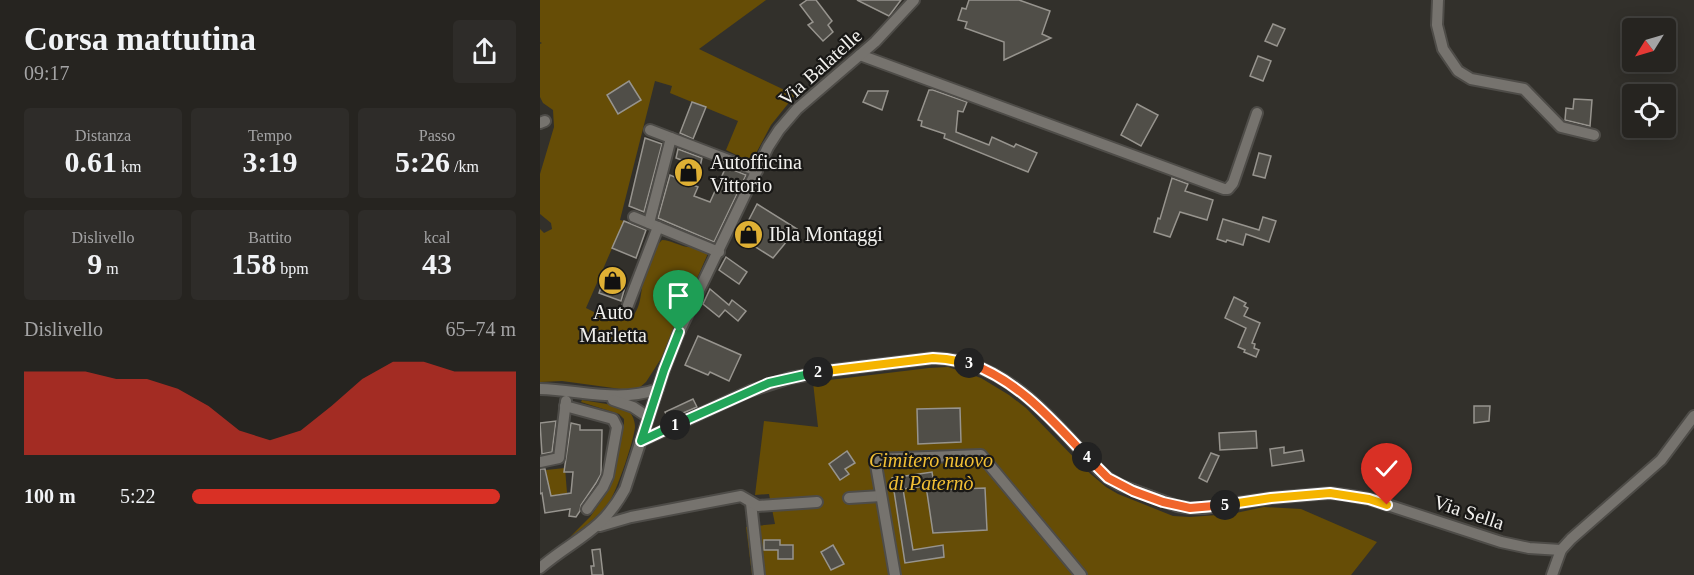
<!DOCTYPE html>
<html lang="it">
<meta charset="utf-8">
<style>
body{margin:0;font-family:"Times New Roman",serif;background:#2e2c29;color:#f1f3f6;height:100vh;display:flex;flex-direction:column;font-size:22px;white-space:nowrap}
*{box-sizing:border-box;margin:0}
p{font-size:20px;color:#a4a4a5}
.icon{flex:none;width:33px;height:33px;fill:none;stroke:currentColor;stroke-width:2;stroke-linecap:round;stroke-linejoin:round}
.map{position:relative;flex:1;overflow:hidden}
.side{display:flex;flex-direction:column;background:#262420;width:540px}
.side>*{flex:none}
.needle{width:39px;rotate:233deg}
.tools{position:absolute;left:1082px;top:18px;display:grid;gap:12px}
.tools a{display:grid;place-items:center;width:54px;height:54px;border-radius:6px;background:#262420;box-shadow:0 3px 15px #0003,0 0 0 2px #42413e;font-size:30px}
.pin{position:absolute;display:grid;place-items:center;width:51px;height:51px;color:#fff;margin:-62px -26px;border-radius:50% 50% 50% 0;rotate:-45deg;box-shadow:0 0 6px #0007}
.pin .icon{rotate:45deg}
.km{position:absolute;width:30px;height:30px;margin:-15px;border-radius:50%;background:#222;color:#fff;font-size:16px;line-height:30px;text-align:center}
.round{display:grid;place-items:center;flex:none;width:63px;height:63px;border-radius:6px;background:#2e2c29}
.head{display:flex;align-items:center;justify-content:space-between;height:102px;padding:0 24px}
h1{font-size:33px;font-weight:600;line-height:45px}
.metrics{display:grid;grid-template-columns:repeat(3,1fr);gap:9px;height:102px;padding:6px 24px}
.metrics div{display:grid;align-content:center;border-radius:6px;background:#2e2c29;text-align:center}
.metrics b{font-size:30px;font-weight:600}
.metrics small{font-size:16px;font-weight:400}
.metrics p{font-size:16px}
.chart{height:168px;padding:12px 24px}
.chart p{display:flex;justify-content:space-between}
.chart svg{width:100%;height:108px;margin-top:6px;fill:#d93025;opacity:.7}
ul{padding:0 24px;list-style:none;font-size:20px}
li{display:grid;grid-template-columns:96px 72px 1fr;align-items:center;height:45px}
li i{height:15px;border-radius:8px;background:#d93025}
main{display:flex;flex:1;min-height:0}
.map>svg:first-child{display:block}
</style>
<main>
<section class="side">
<div class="head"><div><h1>Corsa mattutina</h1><p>09:17</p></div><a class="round"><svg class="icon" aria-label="share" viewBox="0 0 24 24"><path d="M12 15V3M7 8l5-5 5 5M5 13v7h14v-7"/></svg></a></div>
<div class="metrics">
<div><p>Distanza</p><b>0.61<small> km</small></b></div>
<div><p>Tempo</p><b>3:19</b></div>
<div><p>Passo</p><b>5:26<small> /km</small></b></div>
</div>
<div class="metrics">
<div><p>Dislivello</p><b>9<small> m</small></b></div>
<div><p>Battito</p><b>158<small> bpm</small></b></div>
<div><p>kcal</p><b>43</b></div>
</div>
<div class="chart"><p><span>Dislivello</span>65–74 m</p>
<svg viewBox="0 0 160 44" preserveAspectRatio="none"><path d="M0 44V10L10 10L20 10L30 13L40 13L50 17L60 24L70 34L80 38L90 34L100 24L110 13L120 6L130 6L140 10L150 10L160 10V44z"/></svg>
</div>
<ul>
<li><b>100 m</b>5:22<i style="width:95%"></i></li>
</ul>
</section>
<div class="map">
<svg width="1154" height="575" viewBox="0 0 1154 575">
<rect width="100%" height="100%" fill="#32302b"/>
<g fill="#664d06">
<path d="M0 0H226L159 49 255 95 231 125 213 159 209 161 186 150 198 121 130 93 132 86 115 81 80 220 84 221 46 308 66 318H91C102 307 100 293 104 278 107 265 112 249 122 240 131 240 139 246 148 247 156 248 162 248 169 251L124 354 106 382 99 388 88 390 22 381 0 382V229L4 233 12 229 11 223 0 214V174L14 127 13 110 3 103 0 97V44L2 43 0 42Z"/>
<polygon points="408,367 441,378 469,395 486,408 546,470 566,487 578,494 633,516 650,517 691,514 724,507 761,509 837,542 811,575 212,575 206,527 235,524 229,494 215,495 224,421 278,427 273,382 389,368"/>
<path d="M42 400 85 407C91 412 95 419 95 427 94 440 78 487 71 499 61 515 46 526 30 537L50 517 68 491 84 424V419L79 414 41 402Z"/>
<polygon points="25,468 27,493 11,496 6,470"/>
</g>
<g fill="#504e48" stroke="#97948e" stroke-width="1.5">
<polygon points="267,0 276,0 292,21 288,25 293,32 283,41 268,25 273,22 260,5"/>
<polygon points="317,0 361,0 349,16"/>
<polygon points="429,0 479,0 510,11 502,34 511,38 464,60 464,42 425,28 427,22 418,20 422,8 426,9"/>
<polygon points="733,24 745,29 737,46 725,41"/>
<polygon points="718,56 731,61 723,81 710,76"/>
<polygon points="89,81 101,100 78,114 67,95"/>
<polygon points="389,90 393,90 427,102 423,112 418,111 416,132 449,145 452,137 474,147 476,144 497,153 488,172 404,138 405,134 381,126 382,121 378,120"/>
<polygon points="328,91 348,91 342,110 323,102"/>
<polygon points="1034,99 1052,100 1050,126 1025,120 1026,108 1033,109"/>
<polygon points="152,102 166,107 153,139 140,133"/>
<polygon points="597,104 618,115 601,146 581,135"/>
<polygon points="105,138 122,144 104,212 89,206"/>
<polygon points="138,149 162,158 160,167 136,158"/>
<polygon points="719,153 731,156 725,178 713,175"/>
<polygon points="186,167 206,175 174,242 118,218 130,175 158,187 154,196 170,202"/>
<polygon points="632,178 648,184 645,191 673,200 667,220 640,212 630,237 614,232 618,218 620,219"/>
<polygon points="217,204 257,229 233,258 200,237"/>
<polygon points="723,217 736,221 729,242 706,234 703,245 687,240 686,242 677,239 683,219 719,230"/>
<polygon points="84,221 106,230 96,258 72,248"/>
<polygon points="186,257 207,272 199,284 179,270"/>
<polygon points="64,279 85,287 81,301 59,293"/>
<polygon points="170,289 189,305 192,300 206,311 198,321 185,310 179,317 163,304"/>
<polygon points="694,297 706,303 704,306 708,308 704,316 720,323 712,343 715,344 714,348 719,350 716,357 704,352 705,350 698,347 706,328 685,318"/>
<polygon points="158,336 201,355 189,381 170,372 168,375 145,365"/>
<polygon points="153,399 157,407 129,419 125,412"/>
<polygon points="934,406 950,406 949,421 934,423"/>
<polygon points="420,408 421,442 378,444 377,409"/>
<polygon points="16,421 12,452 2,454 0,423"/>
<polygon points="31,423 40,425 40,430 62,430 61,474 56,483 41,505 40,511 36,517 29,516 30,509 5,513 2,493 0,494 0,469 5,469 11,496 31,493 33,472 24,472"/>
<polygon points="716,431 717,448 680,450 679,433"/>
<polygon points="744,447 744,453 762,450 764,461 732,466 730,449"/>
<polygon points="307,451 315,463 305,469 309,474 300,480 289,464"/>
<polygon points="671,453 679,456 667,482 659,478"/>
<polygon points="392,472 395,490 445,488 447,530 393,533 386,486 363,489 373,550 403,545 404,557 365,563 352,478"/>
<polygon points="224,540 240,540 240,545 253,545 253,559 238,559 238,550 224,550"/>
<polygon points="293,545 304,564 291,570 281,552"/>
<polygon points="60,549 63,575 52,575 51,566 54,566 52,550"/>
</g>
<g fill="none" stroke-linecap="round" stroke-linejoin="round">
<defs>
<g id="minor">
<polyline points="898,0 897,25 903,49 918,71 931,79 984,89 1021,127 1054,135"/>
<polyline points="320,55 684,189 688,189 693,183 717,113"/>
<polyline points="0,123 5,121"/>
<polyline points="110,130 217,171"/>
<polyline points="94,217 179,252"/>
<polyline points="109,223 131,138"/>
<polyline points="88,305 118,227"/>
<path d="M0 389C40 390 79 403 118 389"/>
<polyline points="73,400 93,407 108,417"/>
<polyline points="25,406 73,419 77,427 68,476 63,487 47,509"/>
<path d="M101 441 210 391 250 378 294 370 393 358C468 360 511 420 559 470L568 478 580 485 637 506 650 508H664L731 498 790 493 806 495 829 499 961 542 989 548 1021 550"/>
<polyline points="0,462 19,458 26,401"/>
<polyline points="309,498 341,496"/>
<polyline points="211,503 219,575"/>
<polyline points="60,526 91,517 201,496 218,506 277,502"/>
<path d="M0 568C35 538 61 533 85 489L124 370 139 332 228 147 239 130 257 109 335 42 374 0"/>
<polyline points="355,575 335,459 441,455 541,575"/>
<polyline points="1012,575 1021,550 1031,539 1121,460 1154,416"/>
</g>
</defs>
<use href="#minor" stroke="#4e4c48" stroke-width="14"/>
<use href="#minor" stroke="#76736e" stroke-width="10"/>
</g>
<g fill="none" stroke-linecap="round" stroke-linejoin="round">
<defs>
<polyline id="split-1" points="135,425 101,441 124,370 139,332"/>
<polyline id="split-2" points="135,425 229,383 278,372"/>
<polyline id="split-3" points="278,372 393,358 406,359 429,363"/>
<path id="split-4" d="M429 363C479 381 512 420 547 457"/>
<polyline id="split-5" points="547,457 568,478 593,491 623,502 650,508 685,505"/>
<polyline id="split-6" points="685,505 731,498 790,493 829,499 847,505"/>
</defs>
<use href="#split-1" stroke="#fff" stroke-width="12"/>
<use href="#split-2" stroke="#fff" stroke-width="12"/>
<use href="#split-3" stroke="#fff" stroke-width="12"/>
<use href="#split-4" stroke="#fff" stroke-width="12"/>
<use href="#split-5" stroke="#fff" stroke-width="12"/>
<use href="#split-6" stroke="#fff" stroke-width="12"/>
<use href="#split-1" stroke="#22a559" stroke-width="8"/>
<use href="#split-2" stroke="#22a559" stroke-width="8"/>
<use href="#split-3" stroke="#f5b400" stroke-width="8"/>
<use href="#split-4" stroke="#f0652b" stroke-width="8"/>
<use href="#split-5" stroke="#f0652b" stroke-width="8"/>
<use href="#split-6" stroke="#f5b400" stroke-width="8"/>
</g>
<defs>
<symbol id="shop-disc" viewBox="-11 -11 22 22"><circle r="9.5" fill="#dfb034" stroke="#191816"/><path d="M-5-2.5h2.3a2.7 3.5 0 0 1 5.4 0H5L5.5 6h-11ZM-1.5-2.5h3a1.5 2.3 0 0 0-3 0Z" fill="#111"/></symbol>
</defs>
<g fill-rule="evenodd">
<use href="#shop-disc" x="132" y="156" width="33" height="33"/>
<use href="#shop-disc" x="192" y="218" width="33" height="33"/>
<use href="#shop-disc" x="56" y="264" width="33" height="33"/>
</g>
<g text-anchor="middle" stroke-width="4.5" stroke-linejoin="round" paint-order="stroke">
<g font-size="20" fill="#f2f1ee" stroke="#191816">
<text transform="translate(280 67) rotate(-42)" y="7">Via Balatelle</text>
<text transform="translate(929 512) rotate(18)" y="7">Via Sella</text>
</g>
<g font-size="20" fill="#f2f1ee" stroke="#191816" text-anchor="start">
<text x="170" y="169">Autofficina<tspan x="170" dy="23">Vittorio</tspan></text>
<text x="229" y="241">Ibla Montaggi</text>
<text x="73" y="319" text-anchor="middle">Auto<tspan x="73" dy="23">Marletta</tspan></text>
</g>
<g font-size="20" font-style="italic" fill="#f3c035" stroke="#191816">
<text x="391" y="467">Cimitero nuovo<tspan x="391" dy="23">di Paternò</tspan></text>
</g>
</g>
</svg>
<div class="tools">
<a><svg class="needle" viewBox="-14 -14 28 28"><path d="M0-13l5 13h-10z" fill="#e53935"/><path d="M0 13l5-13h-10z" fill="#a4a4a5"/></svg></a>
<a><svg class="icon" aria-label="locate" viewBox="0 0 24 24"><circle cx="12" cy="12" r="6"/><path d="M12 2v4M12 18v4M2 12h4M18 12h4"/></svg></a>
</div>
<div class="pin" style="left:139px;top:332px;background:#1e9e55"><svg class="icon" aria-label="arrive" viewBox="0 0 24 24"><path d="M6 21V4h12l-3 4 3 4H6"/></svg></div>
<div class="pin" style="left:847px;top:505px;background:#d93025"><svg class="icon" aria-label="check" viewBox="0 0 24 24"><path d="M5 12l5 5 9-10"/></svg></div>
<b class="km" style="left:135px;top:425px">1</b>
<b class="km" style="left:278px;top:372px">2</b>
<b class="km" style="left:429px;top:363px">3</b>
<b class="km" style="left:547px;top:457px">4</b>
<b class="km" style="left:685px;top:505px">5</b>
</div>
</main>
